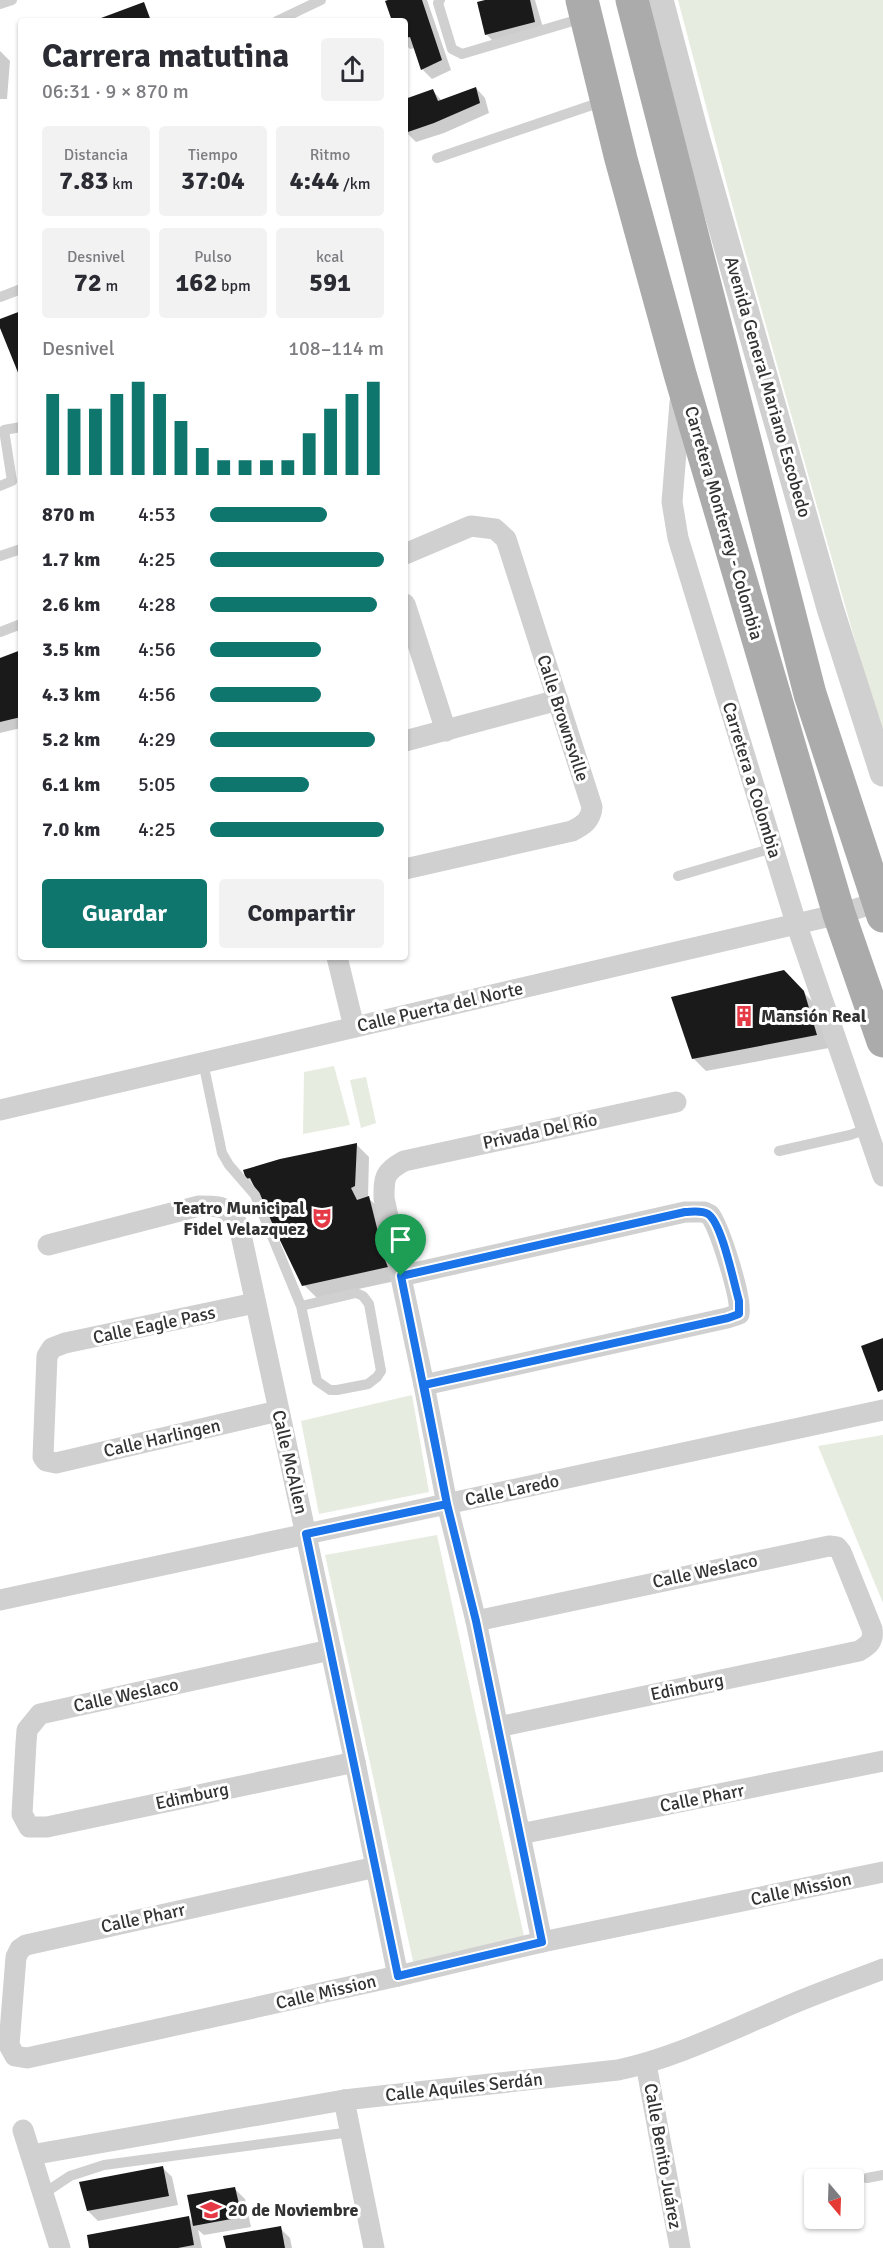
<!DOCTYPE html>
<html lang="es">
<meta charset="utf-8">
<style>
body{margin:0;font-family:Signika,sans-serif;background:#f2f2f3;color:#2b2b33;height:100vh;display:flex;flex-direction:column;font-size:22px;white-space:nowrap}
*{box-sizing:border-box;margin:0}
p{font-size:20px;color:#7c7c81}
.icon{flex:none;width:33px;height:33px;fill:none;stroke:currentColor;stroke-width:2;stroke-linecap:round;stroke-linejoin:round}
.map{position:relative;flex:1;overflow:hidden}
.drawer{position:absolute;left:18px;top:18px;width:390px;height:942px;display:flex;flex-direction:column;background:#fff;border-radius:6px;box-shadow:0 2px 4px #0004}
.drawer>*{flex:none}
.needle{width:39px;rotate:161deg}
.tools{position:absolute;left:804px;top:2169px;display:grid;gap:12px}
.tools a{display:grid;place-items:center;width:60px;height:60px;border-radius:6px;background:#fff;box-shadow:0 2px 4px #0004;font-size:30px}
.pin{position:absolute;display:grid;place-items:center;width:51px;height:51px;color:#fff;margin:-62px -26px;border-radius:50% 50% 50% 0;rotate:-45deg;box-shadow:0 0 6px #0007}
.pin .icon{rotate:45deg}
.round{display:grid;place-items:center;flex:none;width:63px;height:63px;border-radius:6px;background:#f2f2f3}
.overview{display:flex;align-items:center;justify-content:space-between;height:102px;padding:0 24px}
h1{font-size:33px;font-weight:800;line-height:45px}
.metrics{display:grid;grid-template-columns:repeat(3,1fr);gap:9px;height:102px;padding:6px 24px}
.metrics div{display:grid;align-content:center;border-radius:6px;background:#f2f2f3;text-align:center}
.metrics b{font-size:26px;font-weight:800}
.metrics small{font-size:16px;font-weight:400}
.metrics p{font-size:16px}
.chart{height:168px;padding:12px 24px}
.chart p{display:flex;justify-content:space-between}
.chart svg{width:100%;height:108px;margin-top:6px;stroke:#0f766e;stroke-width:6}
.button{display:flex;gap:12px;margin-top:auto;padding:12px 24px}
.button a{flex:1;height:69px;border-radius:6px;background:#0f766e;color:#fff;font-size:24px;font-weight:800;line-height:69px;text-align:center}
.button a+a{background:#f2f2f3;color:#2b2b33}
ul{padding:0 24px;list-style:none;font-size:20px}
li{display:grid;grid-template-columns:96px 72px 1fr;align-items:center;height:45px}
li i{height:15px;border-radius:8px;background:#0f766e}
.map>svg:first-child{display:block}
</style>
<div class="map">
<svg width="883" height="2248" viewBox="0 0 883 2248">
<rect width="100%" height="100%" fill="#fff"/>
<g fill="#e6ecdf">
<polygon points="678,0 883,0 883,729 865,676 737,223"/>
<polygon points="334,1066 350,1125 303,1134 304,1072"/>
<polygon points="366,1077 376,1123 361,1128 350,1080"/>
<polygon points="412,1395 429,1492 319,1514 301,1421"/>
<polygon points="883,1435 883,1603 818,1446"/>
<polygon points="437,1535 525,1941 414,1966 325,1555"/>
</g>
<g fill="#0003">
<polygon points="392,0 427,0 451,70 432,79 423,70 415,48 410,49 405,44 405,21 394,21"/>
<polygon points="492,0 535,0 544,31 496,44 486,34"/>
<polygon points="0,51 10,61 7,99 0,99"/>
<polygon points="476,88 485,98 489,113 444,133 416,142 406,132 405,90 409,99 433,91 442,101"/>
<polygon points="21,652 21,728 0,733 0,660"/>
<polygon points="783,972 817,1006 829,1048 706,1071 693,1058"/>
<polygon points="356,1144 369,1157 368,1198 382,1210 400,1280 317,1298 304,1285 256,1187 247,1178"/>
<polygon points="162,2167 172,2177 178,2205 98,2221 88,2211"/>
<polygon points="235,2189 245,2199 251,2227 204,2235 198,2230 202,2248 91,2248 188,2217 194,2223"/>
<polygon points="280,2228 290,2238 292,2248 227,2248"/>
</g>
<g fill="#1a1a1a">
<polygon points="388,0 422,0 442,60 421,70 410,37 405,38 405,21 392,21 385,1"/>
<polygon points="485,0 530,0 535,22 485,35 477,2"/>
<polygon points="144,2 151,21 93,21"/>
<polygon points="476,87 480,103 434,123 405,133 405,99 433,89 438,101"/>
<polygon points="21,311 21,380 0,328 0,319"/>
<polygon points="21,650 21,717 0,722 0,658"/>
<polygon points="784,970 804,991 817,1035 692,1059 671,997"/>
<polygon points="357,1143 355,1186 351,1188 357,1200 369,1196 379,1236 376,1238 388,1267 302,1286 250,1178 246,1179 243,1170 280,1159"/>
<polygon points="883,1338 883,1390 878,1392 861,1346"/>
<polygon points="163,2166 169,2196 87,2211 79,2182"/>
<polygon points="235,2187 242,2217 193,2226 187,2195"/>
<polygon points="189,2216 194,2245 178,2248 89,2248 87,2235"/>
<polygon points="281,2226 285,2248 226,2248 223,2236"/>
</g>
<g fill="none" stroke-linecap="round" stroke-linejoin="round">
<g stroke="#d0d0d0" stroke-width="10">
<polyline points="440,0 438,3 452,49 462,54 583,18"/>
<polyline points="0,4 12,0"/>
<polyline points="277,21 321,0"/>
<polyline points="437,158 604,101"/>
<polyline points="0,297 21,289"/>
<polyline points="0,486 12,481 4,430 21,427"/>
<polyline points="0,556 21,549"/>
<polyline points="0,632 21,624"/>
<polyline points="678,876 773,848"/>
<polyline points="203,1062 222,1153 229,1165 255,1195 301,1306 317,1381 330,1390 337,1390 368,1384 377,1377 381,1371 369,1304 363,1296 356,1293 301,1306"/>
<polyline points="779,1151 850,1135 867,1129"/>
<polyline points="867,2178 883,2175"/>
<polyline points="43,2194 70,2176 104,2165 351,2132"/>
</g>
<g stroke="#d0d0d0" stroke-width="21">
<polyline points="680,402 672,502 678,538 796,923 883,1176"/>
<path d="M405 554 471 526 495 529 506 539 592 807C591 820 584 825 572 831L405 869"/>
<polyline points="405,604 446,731"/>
<polyline points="405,741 558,700"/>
<polyline points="337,957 354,1027"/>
<polyline points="0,1110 839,914 879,902"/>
<path d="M48 1245 199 1206C224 1206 229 1206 240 1230L355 1762 398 1976"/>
<path d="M401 1276 685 1212H704L710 1215C720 1229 742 1298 739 1314L727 1318 424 1385"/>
<polyline points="255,1303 65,1343 52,1348 47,1356 43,1457 46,1461 56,1463 278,1411"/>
<polyline points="0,1600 883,1410"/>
<path d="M476 1621 829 1546 837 1547 841 1552 872 1629C874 1641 869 1645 859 1651L498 1727"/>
<polyline points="330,1650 40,1714 27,1730 26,1743 22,1814 29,1827 47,1827 355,1762"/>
<polyline points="520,1834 883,1761"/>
<polyline points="376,1867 26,1945 20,1949 16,1957 9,2045 15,2056 27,2058 398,1976 542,1942 883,1872"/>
<path d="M542 1942 476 1621 447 1504 424 1385 384 1198C384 1177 384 1172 404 1161L676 1102"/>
<polyline points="646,2064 680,2248"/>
<polyline points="344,2100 374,2248"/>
<polyline points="23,2130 60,2248"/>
<path d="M31 2155 344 2100 618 2070C674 2058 724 2033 776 2011 811 1995 847 1983 883 1969"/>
</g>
<polyline stroke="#d0d0d0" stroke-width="27" points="660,0 695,133 830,608 883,773"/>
<g stroke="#ababab" stroke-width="33">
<polyline points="582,0 621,159 680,374 839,914 883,1041"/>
<polyline points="632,0 810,694 883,916"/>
</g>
</g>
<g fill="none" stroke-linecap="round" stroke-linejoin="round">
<defs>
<path id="route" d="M401 1276 447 1504 476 1621 542 1942 398 1976 306 1534 447 1504 424 1385 728 1318 739 1314V1301C734 1284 722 1223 708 1214 701 1210 692 1212 685 1212L401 1276"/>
</defs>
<use href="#route" stroke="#fff" stroke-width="12"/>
<use href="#route" stroke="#1a73e8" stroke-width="8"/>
</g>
<defs>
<symbol id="building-bare" viewBox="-9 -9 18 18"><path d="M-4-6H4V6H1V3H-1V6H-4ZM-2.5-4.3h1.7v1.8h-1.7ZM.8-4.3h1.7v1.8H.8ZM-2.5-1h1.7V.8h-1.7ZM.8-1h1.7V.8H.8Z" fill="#e63946" stroke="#fff" stroke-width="2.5" paint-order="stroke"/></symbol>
<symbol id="theatre-bare" viewBox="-9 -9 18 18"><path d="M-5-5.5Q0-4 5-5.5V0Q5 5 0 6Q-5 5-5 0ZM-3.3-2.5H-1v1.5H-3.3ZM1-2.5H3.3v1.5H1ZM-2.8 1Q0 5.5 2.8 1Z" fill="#e63946" stroke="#fff" stroke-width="2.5" paint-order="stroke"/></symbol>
<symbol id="school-bare" viewBox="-9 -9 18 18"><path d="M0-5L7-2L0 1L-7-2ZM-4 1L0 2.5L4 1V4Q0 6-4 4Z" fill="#e63946" stroke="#fff" stroke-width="2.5" paint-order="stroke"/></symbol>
</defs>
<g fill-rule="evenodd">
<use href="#building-bare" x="729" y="1001" width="30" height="30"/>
<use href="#theatre-bare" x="307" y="1203" width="30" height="30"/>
<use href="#school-bare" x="196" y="2195" width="30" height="30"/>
</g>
<g text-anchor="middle" stroke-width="6" stroke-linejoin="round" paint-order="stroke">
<g font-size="18" fill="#333" stroke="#fff">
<text transform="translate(768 387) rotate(74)" y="6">Avenida General Mariano Escobedo</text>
<text transform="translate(724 523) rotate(74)" y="6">Carretera Monterrey - Colombia</text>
<text transform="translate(563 718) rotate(72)" y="6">Calle Brownsville</text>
<text transform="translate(752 780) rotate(73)" y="6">Carretera a Colombia</text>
<text transform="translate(440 1007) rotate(-13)" y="6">Calle Puerta del Norte</text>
<text transform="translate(540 1131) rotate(-12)" y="6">Privada Del Río</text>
<text transform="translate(154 1325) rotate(-12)" y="6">Calle Eagle Pass</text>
<text transform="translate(162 1438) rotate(-13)" y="6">Calle Harlingen</text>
<text transform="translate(290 1462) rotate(77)" y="6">Calle McAllen</text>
<text transform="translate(512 1490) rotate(-12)" y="6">Calle Laredo</text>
<text transform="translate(705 1571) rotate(-12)" y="6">Calle Weslaco</text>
<text transform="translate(687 1687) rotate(-12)" y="6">Edimburg</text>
<text transform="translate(126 1695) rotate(-12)" y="6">Calle Weslaco</text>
<text transform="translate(192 1796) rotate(-12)" y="6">Edimburg</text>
<text transform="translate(702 1798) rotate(-11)" y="6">Calle Pharr</text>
<text transform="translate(801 1889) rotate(-12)" y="6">Calle Mission</text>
<text transform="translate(143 1918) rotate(-12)" y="6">Calle Pharr</text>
<text transform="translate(326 1992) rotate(-13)" y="6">Calle Mission</text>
<text transform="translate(464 2087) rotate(-6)" y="6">Calle Aquiles Serdán</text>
<text transform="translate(663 2156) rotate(80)" y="6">Calle Benito Juárez</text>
</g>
<g font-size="18" font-weight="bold" fill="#333" stroke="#fff" text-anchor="start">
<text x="761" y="1022">Mansión Real</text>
<text x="305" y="1214" text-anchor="end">Teatro Municipal<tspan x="305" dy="21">Fidel Velazquez</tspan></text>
<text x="228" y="2216">20 de Noviembre</text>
</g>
</g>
</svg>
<div class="tools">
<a><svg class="needle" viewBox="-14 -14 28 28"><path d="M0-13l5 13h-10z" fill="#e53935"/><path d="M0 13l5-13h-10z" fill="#7c7c81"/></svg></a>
</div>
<div class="pin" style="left:401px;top:1276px;background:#1e9e55"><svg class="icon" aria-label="arrive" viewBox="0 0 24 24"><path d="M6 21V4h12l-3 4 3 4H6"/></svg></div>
<section class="drawer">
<div class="overview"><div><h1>Carrera matutina</h1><p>06:31 · 9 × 870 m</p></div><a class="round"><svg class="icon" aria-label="share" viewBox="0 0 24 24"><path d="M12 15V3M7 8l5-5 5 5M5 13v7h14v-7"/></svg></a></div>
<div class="metrics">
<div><p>Distancia</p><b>7.83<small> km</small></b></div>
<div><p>Tiempo</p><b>37:04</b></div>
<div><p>Ritmo</p><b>4:44<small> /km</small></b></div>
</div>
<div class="metrics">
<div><p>Desnivel</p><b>72<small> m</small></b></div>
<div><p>Pulso</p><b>162<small> bpm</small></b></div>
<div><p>kcal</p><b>591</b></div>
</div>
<div class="chart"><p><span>Desnivel</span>108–114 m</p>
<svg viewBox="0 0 160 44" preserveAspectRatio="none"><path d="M5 44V11M15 44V17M25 44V17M35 44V11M45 44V6M55 44V11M65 44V22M75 44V33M85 44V38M95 44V38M105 44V38M115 44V38M125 44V27M135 44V17M145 44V11M155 44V6"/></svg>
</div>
<ul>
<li><b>870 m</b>4:53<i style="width:67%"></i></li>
<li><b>1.7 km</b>4:25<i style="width:100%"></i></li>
<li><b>2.6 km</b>4:28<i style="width:96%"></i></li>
<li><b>3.5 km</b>4:56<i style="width:64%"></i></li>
<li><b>4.3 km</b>4:56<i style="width:64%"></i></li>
<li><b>5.2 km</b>4:29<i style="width:95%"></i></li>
<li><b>6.1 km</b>5:05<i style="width:57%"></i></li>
<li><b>7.0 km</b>4:25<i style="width:100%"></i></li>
</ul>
<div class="button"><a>Guardar</a><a>Compartir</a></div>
</section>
</div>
